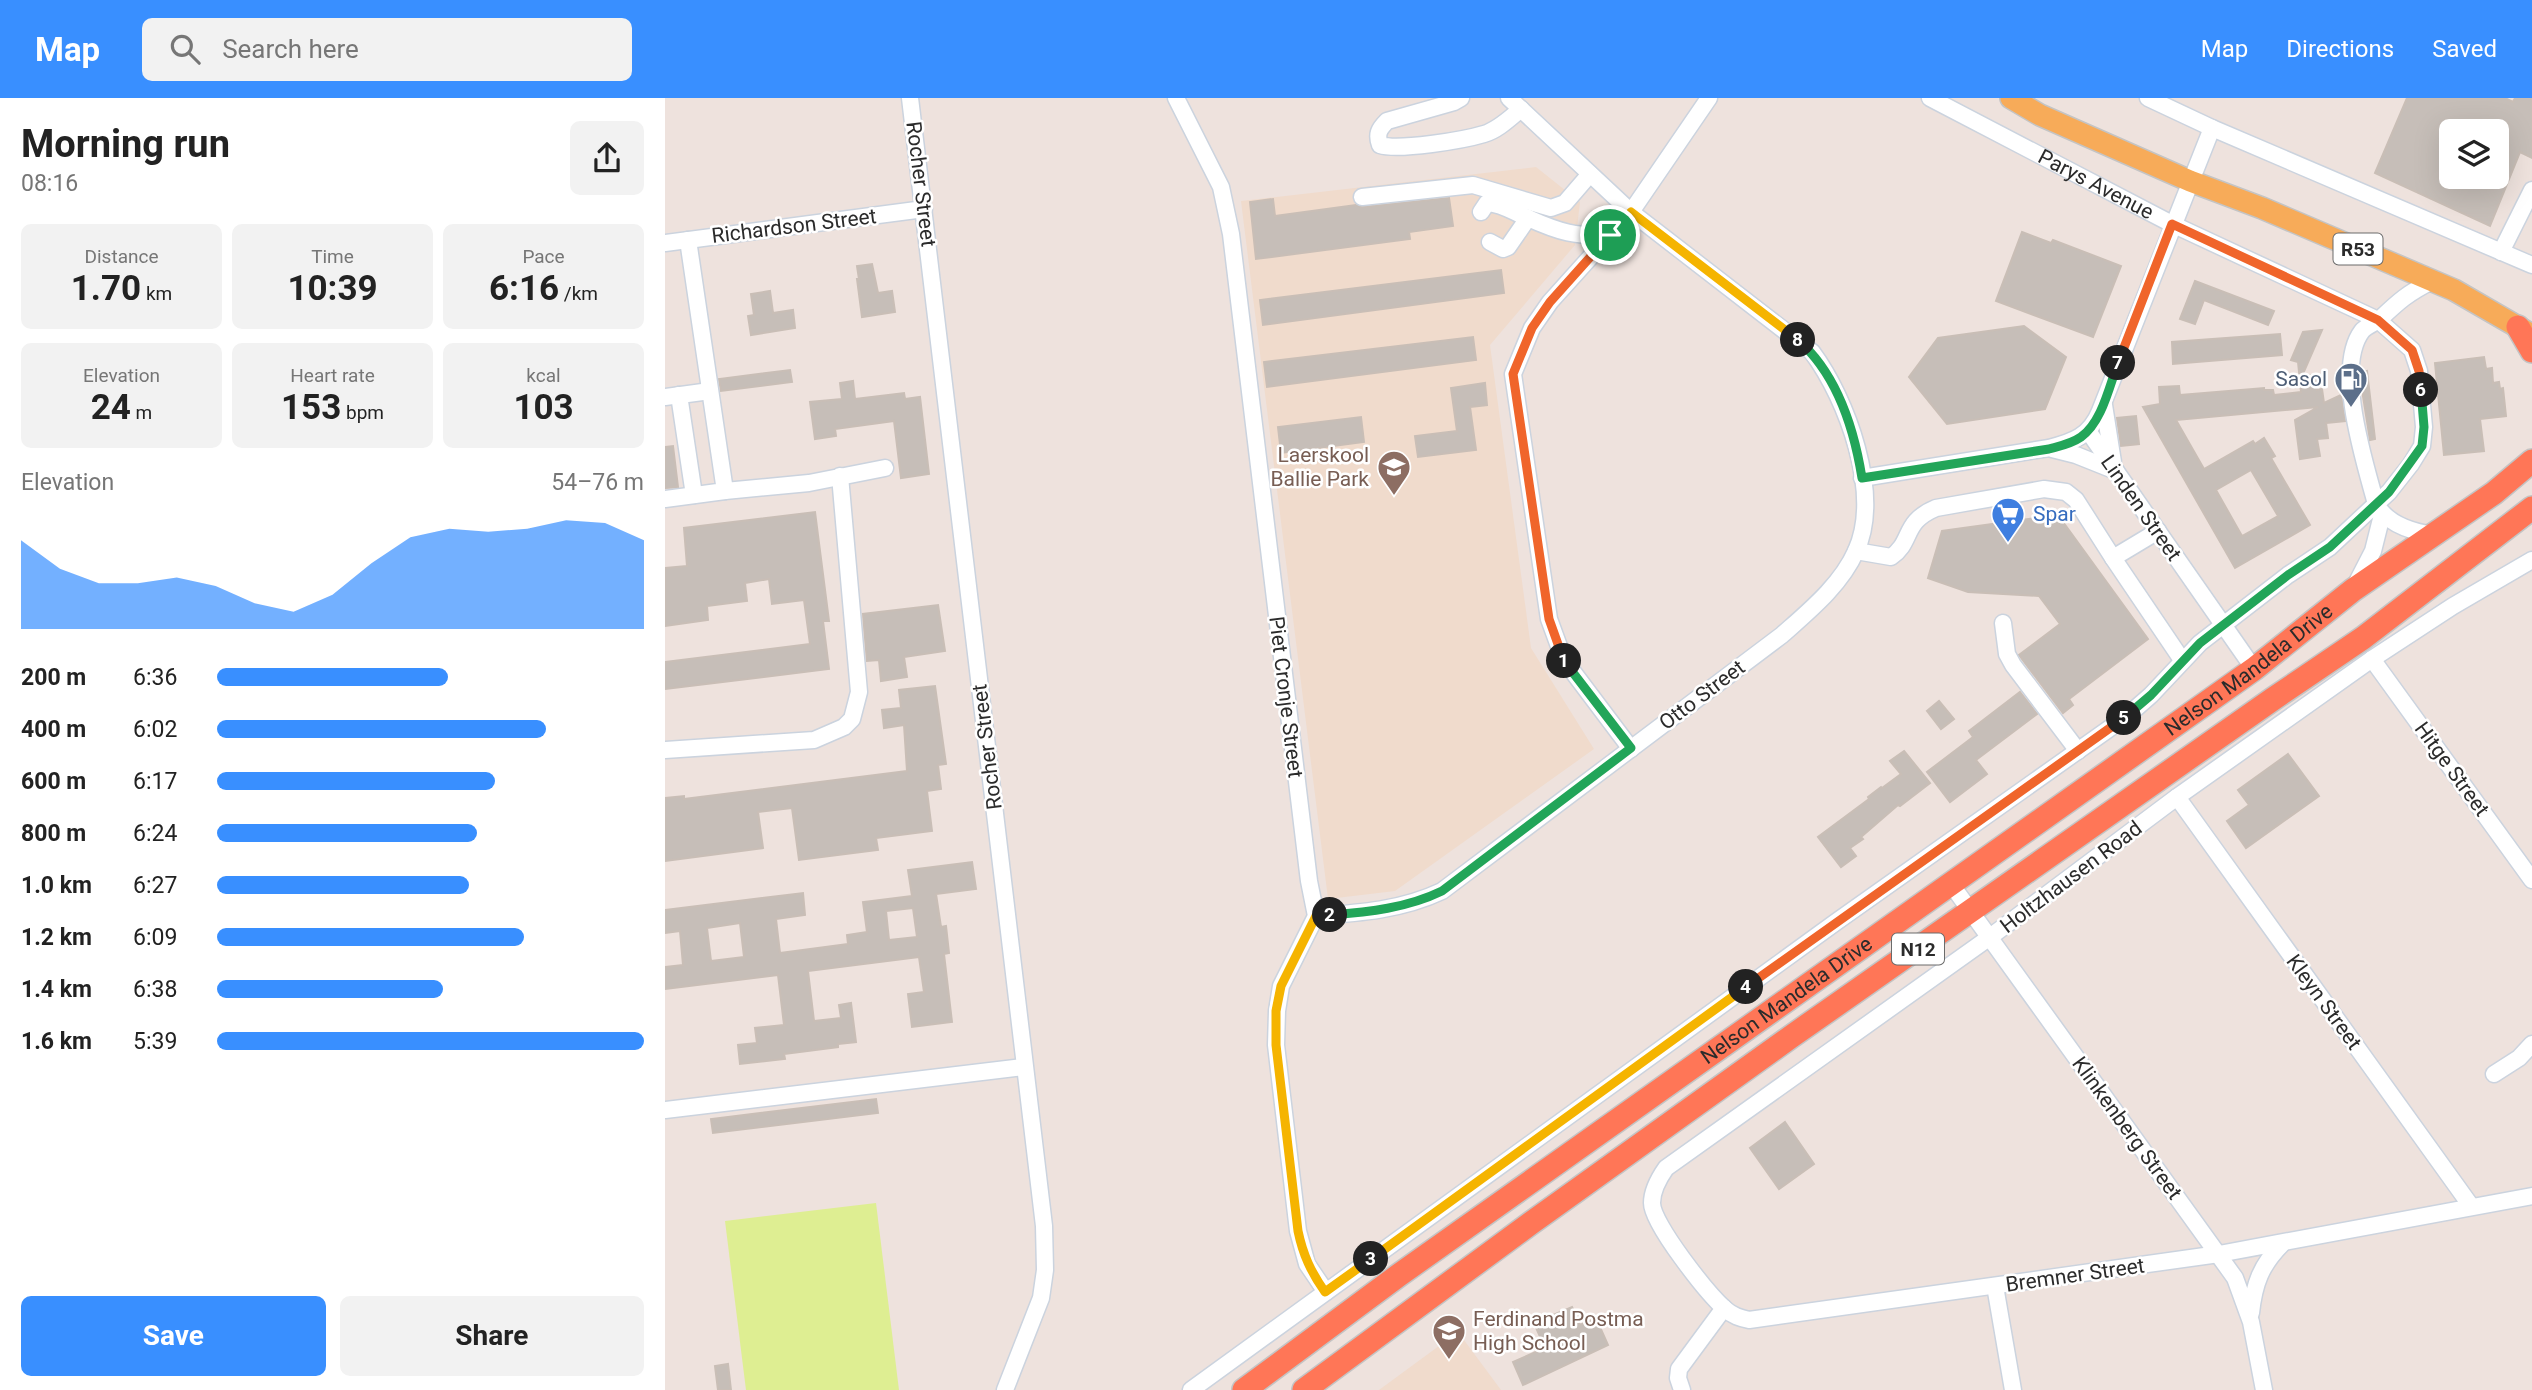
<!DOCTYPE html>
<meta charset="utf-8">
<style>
body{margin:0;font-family:Roboto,sans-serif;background:#f2f2f2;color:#222;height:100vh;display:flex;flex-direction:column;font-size:26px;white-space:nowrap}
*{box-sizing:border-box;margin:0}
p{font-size:23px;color:#767676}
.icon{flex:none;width:38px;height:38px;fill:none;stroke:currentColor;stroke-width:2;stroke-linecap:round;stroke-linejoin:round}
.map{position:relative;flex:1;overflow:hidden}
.drawer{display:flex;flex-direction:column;background:#fff;width:665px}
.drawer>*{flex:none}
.buttons{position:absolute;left:1774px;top:21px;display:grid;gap:14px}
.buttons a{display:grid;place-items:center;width:70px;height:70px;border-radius:10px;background:#fff;box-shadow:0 7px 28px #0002;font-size:35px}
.pin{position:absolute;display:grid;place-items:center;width:60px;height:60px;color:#fff;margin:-30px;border:4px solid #fff;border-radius:50%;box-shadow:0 2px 7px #0007}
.km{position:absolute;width:35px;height:35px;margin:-18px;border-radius:50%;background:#222;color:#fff;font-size:19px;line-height:35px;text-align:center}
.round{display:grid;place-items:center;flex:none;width:74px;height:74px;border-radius:10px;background:#f2f2f2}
.headline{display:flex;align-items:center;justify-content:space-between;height:119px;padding:0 21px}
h1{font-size:38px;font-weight:700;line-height:52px}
.figures{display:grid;grid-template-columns:repeat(3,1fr);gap:10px;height:119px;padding:7px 21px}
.figures div{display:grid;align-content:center;border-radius:10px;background:#f2f2f2;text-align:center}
.figures b{font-size:35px;font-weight:700}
.figures small{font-size:19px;font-weight:400}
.figures p{font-size:19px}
.chart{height:196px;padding:14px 21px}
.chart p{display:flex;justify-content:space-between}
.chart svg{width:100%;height:126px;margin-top:7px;fill:#398fff;opacity:.7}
.primary-button{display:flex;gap:14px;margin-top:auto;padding:14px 21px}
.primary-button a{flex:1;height:80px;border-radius:10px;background:#398fff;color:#fff;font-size:28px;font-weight:700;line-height:80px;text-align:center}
.primary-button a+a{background:#f2f2f2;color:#222}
ul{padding:0 21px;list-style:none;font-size:23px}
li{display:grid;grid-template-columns:112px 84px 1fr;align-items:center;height:52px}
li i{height:18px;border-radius:9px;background:#398fff}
header{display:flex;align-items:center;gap:42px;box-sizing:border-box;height:98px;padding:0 35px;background:#398fff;color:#fff}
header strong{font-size:33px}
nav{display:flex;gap:38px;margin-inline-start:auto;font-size:24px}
.search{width:490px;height:63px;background:#f2f2f2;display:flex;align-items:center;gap:18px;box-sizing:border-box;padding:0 24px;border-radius:10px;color:#767676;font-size:26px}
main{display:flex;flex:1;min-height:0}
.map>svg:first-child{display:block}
</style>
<header>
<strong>Map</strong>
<div class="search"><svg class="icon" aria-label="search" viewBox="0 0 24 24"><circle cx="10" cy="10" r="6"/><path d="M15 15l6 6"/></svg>Search here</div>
<nav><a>Map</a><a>Directions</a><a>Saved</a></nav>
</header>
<main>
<section class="drawer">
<div class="headline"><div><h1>Morning run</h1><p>08:16</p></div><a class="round"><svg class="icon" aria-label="share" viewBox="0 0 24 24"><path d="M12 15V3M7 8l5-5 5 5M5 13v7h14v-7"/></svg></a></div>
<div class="figures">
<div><p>Distance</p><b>1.70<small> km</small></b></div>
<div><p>Time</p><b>10:39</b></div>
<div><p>Pace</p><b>6:16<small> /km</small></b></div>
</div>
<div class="figures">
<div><p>Elevation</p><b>24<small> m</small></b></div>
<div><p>Heart rate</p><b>153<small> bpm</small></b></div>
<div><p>kcal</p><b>103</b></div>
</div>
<div class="chart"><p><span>Elevation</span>54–76 m</p>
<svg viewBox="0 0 160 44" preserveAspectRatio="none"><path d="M0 44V13L10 23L20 28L30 28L40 26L50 29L60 35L70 38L80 32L90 21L100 12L110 9L120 10L130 9L140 6L150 7L160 13V44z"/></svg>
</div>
<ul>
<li><b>200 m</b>6:36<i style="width:54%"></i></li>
<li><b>400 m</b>6:02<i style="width:77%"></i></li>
<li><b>600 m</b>6:17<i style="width:65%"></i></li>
<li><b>800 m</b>6:24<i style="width:61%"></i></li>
<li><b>1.0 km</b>6:27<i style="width:59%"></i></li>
<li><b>1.2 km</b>6:09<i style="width:72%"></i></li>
<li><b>1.4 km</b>6:38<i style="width:53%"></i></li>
<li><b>1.6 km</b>5:39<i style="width:100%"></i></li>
</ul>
<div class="primary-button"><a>Save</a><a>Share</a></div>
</section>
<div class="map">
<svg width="1867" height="1292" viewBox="0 0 1867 1292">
<rect width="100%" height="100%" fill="#eee2dd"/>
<g fill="#f0dbcc">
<polygon points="871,69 915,104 910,147 825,247 866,550 929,651 730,793 663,801 576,103"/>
<polygon points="793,1234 836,1292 714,1292"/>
</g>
<polygon fill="#deee92" points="211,1105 234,1292 81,1292 60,1123"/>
<g fill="#c6beb8" stroke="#c9beb6" stroke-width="2" fill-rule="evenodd">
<path d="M1742 0H1840L1848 4 1850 0H1867V60L1855 54 1825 128 1710 75ZM1787 33H1832V79H1787Z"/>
<polygon points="784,100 788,128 744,134 745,141 591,161 585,104 608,101 610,118 691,107 698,109"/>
<polygon points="1357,134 1386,145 1388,142 1456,168 1428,239 1331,203"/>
<polygon points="207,166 213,195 227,193 230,214 197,219 192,181 194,181 192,168"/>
<polygon points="836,172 839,195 598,227 595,202"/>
<polygon points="1530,183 1609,213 1603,227 1539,202 1530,226 1515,221"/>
<polygon points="105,193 108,215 128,212 130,230 86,237 83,218 89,217 86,196"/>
<polygon points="1359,228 1401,259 1380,311 1282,326 1244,279 1273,240"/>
<path d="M1657 232 1637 278 1650 277 1652 292 1657 291 1659 305 1676 297 1680 323 1661 325 1663 340 1652 341 1655 358 1635 361 1630 322 1653 309 1511 322 1539 371 1588 343 1590 346 1599 340 1610 358 1606 360 1645 427 1570 470 1478 309 1495 306 1494 289 1514 288 1515 297 1599 290V292H1608L1609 297 1636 294 1633 264 1626 262 1638 234ZM1586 372 1613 418 1577 438 1551 392Z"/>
<polygon points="1615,236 1617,257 1508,266 1507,244"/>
<polygon points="808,239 811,262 602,289 599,264"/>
<polygon points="1819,259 1821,271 1827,270 1828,285 1834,284 1835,291 1838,290 1841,318 1815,321 1819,353 1779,357 1770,265"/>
<polygon points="125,272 127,284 56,293 54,281"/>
<polygon points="1702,273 1710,341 1705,342 1697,292 1696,274"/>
<polygon points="188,283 190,301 239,295 240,301 255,299 264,376 236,380 229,323 170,331 171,338 150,341 145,304 177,301 175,285"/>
<polygon points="820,285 822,307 805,309 811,352 753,359 750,338 792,333 786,290"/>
<polygon points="1471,318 1474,346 1456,348 1452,320"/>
<polygon points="696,319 699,344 616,355 613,329"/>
<polygon points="8,348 13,389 0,390 0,349"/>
<polygon points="150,414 164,523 158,523 164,571 0,591 0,564 145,546 139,502 107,506 104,481 80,485 82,503 42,508 43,522 0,528 0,470 22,468 19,430"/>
<polygon points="1393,417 1483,541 1404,601 1408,607 1398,615 1354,557 1395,526 1374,498 1303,494 1263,480 1277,433"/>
<polygon points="273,507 280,553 239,559 242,579 216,583 214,562 202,563 198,516"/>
<polygon points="270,588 281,666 273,667 276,691 262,693 267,733 211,740 213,752 134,762 127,710 93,714 98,750 0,763 0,700 19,698 19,701 242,673 239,627 219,630 217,612 236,610 234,592"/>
<polygon points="1355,594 1372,616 1311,662 1322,676 1285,704 1262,674 1308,639 1304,633"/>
<polygon points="1274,603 1289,621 1276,631 1262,613"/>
<polygon points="1239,653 1265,685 1235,708 1233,707 1196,739 1198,741 1185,750 1191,758 1176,769 1153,739 1204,701 1203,699 1216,689 1217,690 1236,676 1225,663"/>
<polygon points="1623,656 1654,698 1581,750 1562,723 1584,707 1573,692"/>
<path d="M307 764 311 791 271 796 276 829 281 828 284 855 279 856 287 924 247 929 243 896 259 894 254 859 143 873 149 923 176 920 174 907 186 905 191 944 173 946V949L119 956 120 961 75 966 73 947 92 945 90 930 119 927 113 877 0 891V869L18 867 15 833 0 835V812L138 795 140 817 111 821 115 855 183 846 182 837 202 834 198 804 247 798 243 772ZM248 810 252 839 224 842 221 813ZM75 825 79 859 46 863 42 830Z"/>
<polygon points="211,1001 213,1015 48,1035 46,1021"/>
<polygon points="1120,1024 1149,1066 1114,1091 1085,1050"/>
<polygon points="907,1209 915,1227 931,1220 943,1247 858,1287 848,1264 880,1250 869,1225"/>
<polygon points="63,1266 66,1292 53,1292 50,1268"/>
</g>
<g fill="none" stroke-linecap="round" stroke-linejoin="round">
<defs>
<g id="minor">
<polyline points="245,0 379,1128 380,1172 376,1200 340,1292"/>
<polyline points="511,0 556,89 566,136 644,783 651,818 616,888 612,913 611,947 633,1133 642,1166 661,1194"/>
<path d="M796 0 789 4 722 23C714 31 711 36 715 47 734 53 799 42 819 36 833 32 845 20 856 11"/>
<path id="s1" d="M1265 0 1507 126 1713 222 1747 252 1754 273 1759 329 1757 348 1746 366 1724 394 1711 406C1722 426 1748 434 1769 437"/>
<polyline points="1483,0 1547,30 1867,167"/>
<polyline points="697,99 808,87 886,110 900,105 925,76"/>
<path d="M816 114 822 105C838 106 848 114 863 120 894 134 911 139 945 137"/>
<polyline points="825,144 838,151 843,149 863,120"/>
<polyline points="0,145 259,111"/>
<polyline points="1836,154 1867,92"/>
<polyline points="14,297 29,397"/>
<polyline points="0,299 45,293"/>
<polyline points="1439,307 1448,364"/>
<polyline points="1423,333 1589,571"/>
<polyline points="1387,351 1411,357 1451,373"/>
<path d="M1197 380 1384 350C1408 344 1425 338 1435 313L1547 30"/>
<polyline points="60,393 144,385 220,370"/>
<polyline points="0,401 60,393 23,142"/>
<polyline points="1493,433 1448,460 1517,562"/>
<path d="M1191 453 1226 459C1248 444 1237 424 1271 410L1379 391 1401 394 1411 402 1448 460"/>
<path d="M1867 462 1788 508 1707 561 1512 699 1325 839 1001 1070C994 1080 987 1092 987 1105 987 1126 1043 1196 1060 1211 1068 1218 1075 1220 1084 1222L1554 1156 1867 1098"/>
<polyline points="1691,486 1708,453 1717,417"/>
<polyline points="1338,525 1342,556 1348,567 1413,653"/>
<polyline points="1707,561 1867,782"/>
<polyline points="966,651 899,562 884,521 848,276 867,230 885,204 966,114 1044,0"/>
<polyline points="0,652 149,642 179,629 187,621 194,594 175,378"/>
<polyline points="1512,699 1806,1108"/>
<polyline points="1286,786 1570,1180 1586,1224 1599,1292"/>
<path d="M651 818C695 815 737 812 777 793L1117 537C1144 513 1176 487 1191 453 1217 396 1182 301 1147 254L966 114 844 0"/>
<polyline points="1829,976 1854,960 1867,946"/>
<polyline points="0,1012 358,969"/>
<polyline points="1330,1188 1348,1292"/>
<path d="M1586 1215C1589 1186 1596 1167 1617 1146"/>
<path d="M526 1292 1171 824 1462 618 1486 597 1535 545 1623 477 1665 449 1711 406C1700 365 1669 270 1697 233 1701 228 1710 225 1715 221 1734 203 1743 195 1767 183"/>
<polyline points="1017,1292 1013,1280 1014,1271 1059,1210"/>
</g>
<polyline id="major" points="1346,0 1375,17 1525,83 1597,110 1789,192 1867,237"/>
<g id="highway">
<polyline points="1853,229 1867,253"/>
<path id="s2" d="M579 1292 734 1177 1589 571 1688 492 1829 395 1867 363"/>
<polyline points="639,1292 866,1125 1127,938 1608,601 1698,540 1867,410"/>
</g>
</defs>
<use href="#minor" stroke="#cbd3de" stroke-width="19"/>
<use href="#major" stroke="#c4c4c4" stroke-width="24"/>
<use href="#highway" stroke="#c4c4c4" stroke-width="26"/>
<use href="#minor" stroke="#fff" stroke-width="16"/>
<use href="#major" stroke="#f7ab59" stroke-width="21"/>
<use href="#highway" stroke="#ff7657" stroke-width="23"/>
</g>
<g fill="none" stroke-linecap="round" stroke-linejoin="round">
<defs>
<polyline id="split-1" points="899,563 884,521 848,276 867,230 885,204 945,137"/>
<path id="split-2" d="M665 817C704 814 742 810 777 793L966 650 899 563"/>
<path id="split-3" d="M665 817 651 818 616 888 611 913V947L633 1133C638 1157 646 1174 660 1194L706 1161"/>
<polyline id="split-4" points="706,1161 1081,889"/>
<polyline id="split-5" points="1081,889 1459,620"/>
<polyline id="split-6" points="1459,620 1486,597 1535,545 1623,477 1665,449 1724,394 1757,348 1759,329 1756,292"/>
<polyline id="split-7" points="1453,265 1507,126 1713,222 1747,252 1754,273 1756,292"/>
<path id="split-8" d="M1133 242C1172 276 1189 330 1197 380L1384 351C1395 348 1406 346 1416 339 1437 324 1444 289 1453 265"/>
<polyline id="split-9" points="945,137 966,114 1133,242"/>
</defs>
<use href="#split-1" stroke="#fff" stroke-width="14"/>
<use href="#split-2" stroke="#fff" stroke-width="14"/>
<use href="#split-3" stroke="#fff" stroke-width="14"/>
<use href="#split-4" stroke="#fff" stroke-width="14"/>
<use href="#split-5" stroke="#fff" stroke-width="14"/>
<use href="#split-6" stroke="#fff" stroke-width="14"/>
<use href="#split-7" stroke="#fff" stroke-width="14"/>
<use href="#split-8" stroke="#fff" stroke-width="14"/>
<use href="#split-9" stroke="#fff" stroke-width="14"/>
<use href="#split-1" stroke="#f0652b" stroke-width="9"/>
<use href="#split-2" stroke="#22a559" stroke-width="9"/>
<use href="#split-3" stroke="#f5b400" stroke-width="9"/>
<use href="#split-4" stroke="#f5b400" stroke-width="9"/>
<use href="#split-5" stroke="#f0652b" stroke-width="9"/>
<use href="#split-6" stroke="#22a559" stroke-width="9"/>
<use href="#split-7" stroke="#f0652b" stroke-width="9"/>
<use href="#split-8" stroke="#22a559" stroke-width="9"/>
<use href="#split-9" stroke="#f5b400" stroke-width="9"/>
</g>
<defs>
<symbol id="fuel-pin" viewBox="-11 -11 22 30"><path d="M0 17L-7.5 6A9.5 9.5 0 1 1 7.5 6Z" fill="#5c6f8a" stroke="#fff"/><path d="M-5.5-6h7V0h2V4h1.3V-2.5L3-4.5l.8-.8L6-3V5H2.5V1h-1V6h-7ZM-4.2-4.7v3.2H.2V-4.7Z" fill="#fff"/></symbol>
<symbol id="school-pin" viewBox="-11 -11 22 30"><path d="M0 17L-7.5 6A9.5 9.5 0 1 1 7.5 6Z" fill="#8d6e63" stroke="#fff"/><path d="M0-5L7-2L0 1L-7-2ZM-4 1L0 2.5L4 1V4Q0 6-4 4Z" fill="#fff"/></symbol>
<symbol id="supermarket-pin" viewBox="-11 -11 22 30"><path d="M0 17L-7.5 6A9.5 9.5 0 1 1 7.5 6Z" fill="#3f7fe0" stroke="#fff"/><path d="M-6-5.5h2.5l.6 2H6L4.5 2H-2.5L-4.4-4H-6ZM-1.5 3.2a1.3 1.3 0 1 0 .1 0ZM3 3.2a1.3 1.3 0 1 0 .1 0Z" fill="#fff"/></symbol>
</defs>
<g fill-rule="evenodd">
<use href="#fuel-pin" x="1667" y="262" width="38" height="52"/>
<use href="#school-pin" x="710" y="350" width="38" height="52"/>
<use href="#supermarket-pin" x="1324" y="397" width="38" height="52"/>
<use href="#school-pin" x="765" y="1214" width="38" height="52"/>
</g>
<g text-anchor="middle" stroke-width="5" stroke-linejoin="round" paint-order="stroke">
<g fill="#fff" stroke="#6b6b6b" stroke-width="2">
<rect x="1668.5" y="135.5" width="49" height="31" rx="5"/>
<rect x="1227" y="835.5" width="52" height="31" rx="5"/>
</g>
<g font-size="19" font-weight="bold" fill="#2b2b2b">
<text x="1693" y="158">R53</text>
<text x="1253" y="858">N12</text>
</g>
<g font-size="21" fill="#2b2b2b" stroke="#fff">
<text transform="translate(256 86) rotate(83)" y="7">Rocher Street</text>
<text dy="7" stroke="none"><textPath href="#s1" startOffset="187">Parys Avenue</textPath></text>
<text transform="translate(129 128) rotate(-7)" y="7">Richardson Street</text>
<text transform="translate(1476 410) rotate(55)" y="7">Linden Street</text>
<text dy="7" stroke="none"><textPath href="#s2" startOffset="1236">Nelson Mandela Drive</textPath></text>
<text transform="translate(1037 597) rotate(-37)" y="7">Otto Street</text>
<text transform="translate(621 599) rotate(83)" y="7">Piet Cronje Street</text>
<text transform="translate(322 649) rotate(-97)" y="7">Rocher Street</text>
<text transform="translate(1787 671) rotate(54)" y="7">Hitge Street</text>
<text transform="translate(1406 779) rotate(-37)" y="7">Holtzhausen Road</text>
<text dy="7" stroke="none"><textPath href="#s2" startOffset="668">Nelson Mandela Drive</textPath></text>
<text transform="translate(1659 904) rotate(54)" y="7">Kleyn Street</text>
<text transform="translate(1462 1030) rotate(54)" y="7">Klinkenberg Street</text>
<text transform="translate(1410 1177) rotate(-8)" y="7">Bremner Street</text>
</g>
<g font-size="21" fill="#4e5e75" stroke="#fff" text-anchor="end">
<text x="1662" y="288">Sasol</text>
</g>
<g font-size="21" fill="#785e54" stroke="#fff" text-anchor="end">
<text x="704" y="364">Laerskool<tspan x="704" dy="24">Ballie Park</tspan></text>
<text x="808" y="1228" text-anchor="start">Ferdinand Postma<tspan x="808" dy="24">High School</tspan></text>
</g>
<g font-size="21" fill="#366cbe" stroke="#fff" text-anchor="start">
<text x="1368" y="423">Spar</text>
</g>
</g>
</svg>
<div class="buttons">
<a><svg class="icon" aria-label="layers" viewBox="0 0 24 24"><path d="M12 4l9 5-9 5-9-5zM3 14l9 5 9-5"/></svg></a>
</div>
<div class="pin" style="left:945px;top:137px;background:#1e9e55"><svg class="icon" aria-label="arrive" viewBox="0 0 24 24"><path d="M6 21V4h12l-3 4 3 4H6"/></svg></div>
<b class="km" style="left:899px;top:563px">1</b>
<b class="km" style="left:665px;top:817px">2</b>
<b class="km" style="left:706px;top:1161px">3</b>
<b class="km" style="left:1081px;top:889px">4</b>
<b class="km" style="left:1459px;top:620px">5</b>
<b class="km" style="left:1756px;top:292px">6</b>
<b class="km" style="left:1453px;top:265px">7</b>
<b class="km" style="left:1133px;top:242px">8</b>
</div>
</main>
